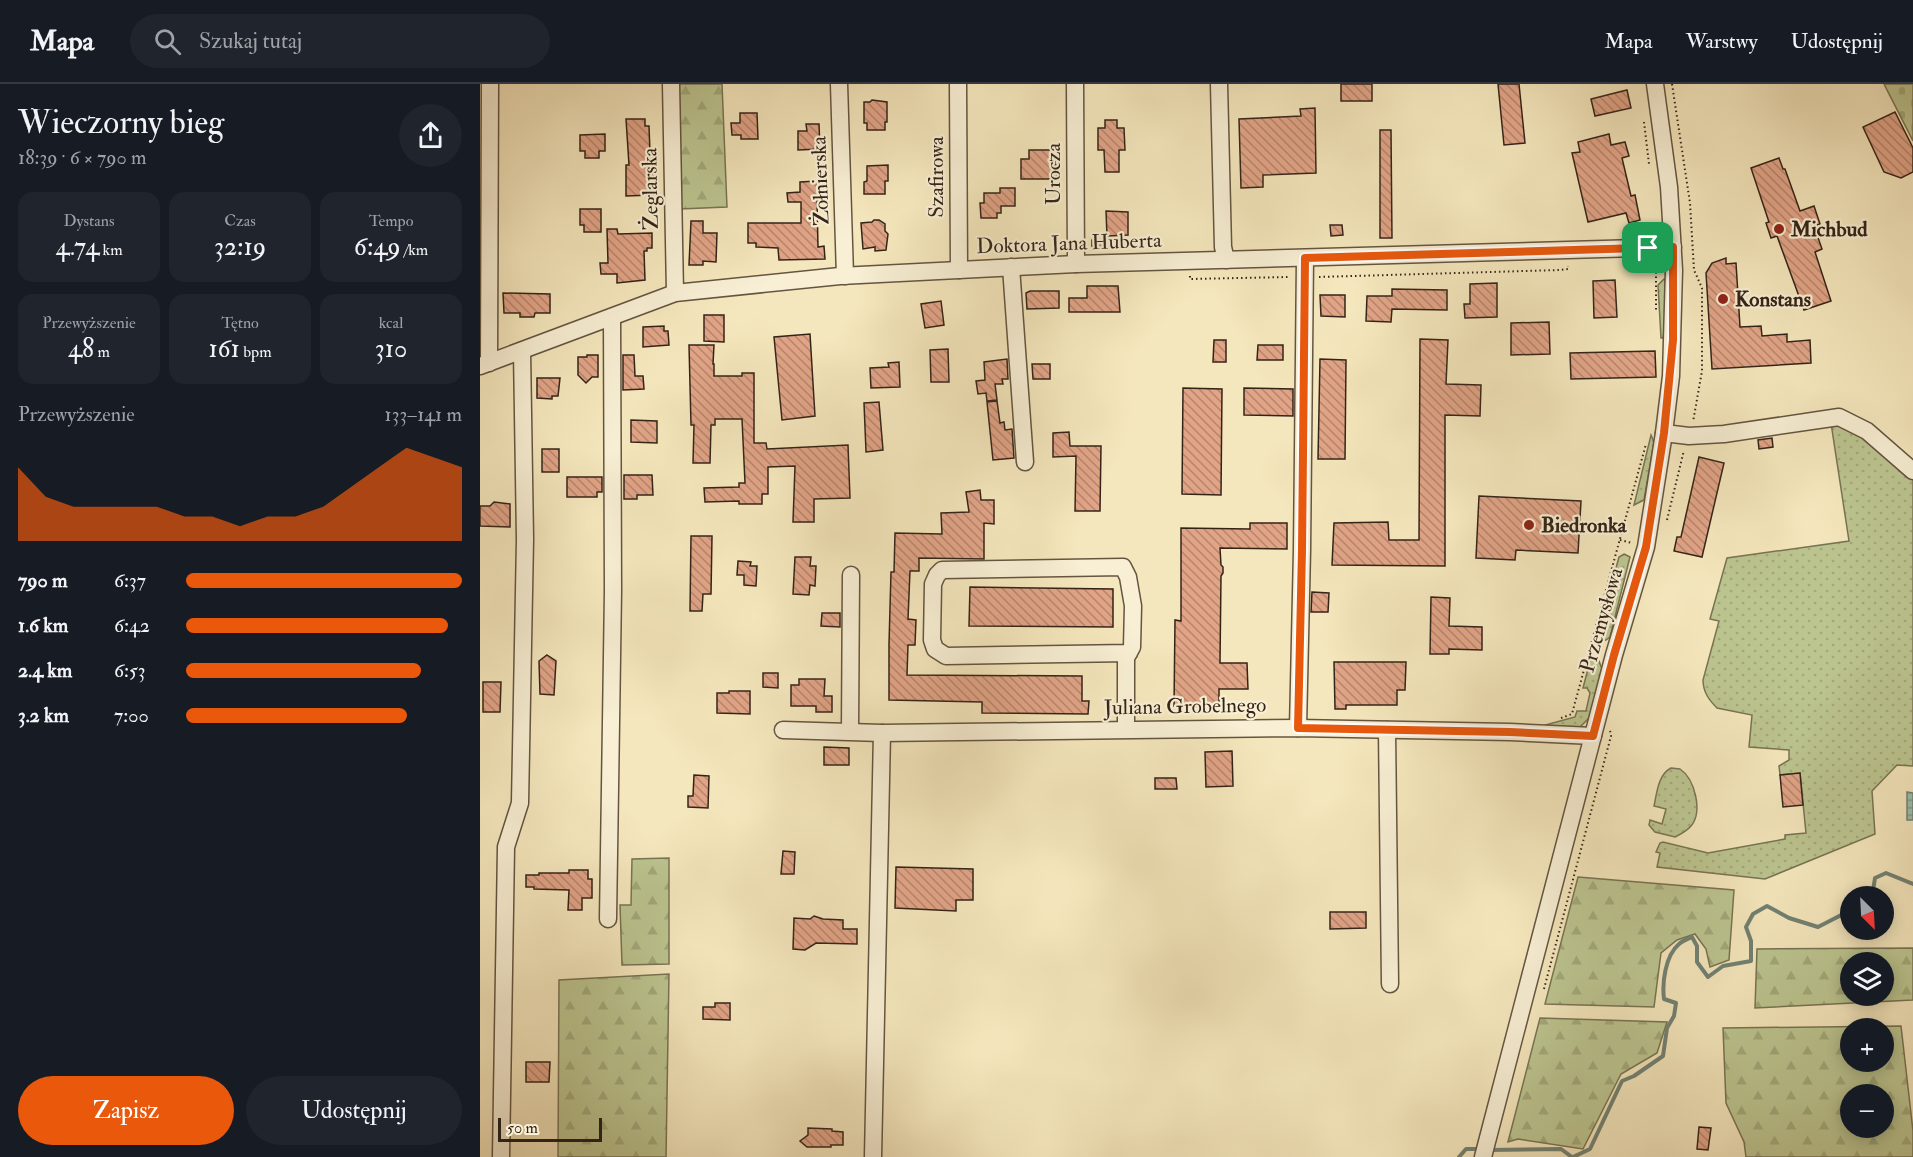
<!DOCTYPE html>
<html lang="pl">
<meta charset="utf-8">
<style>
body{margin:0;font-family:"IM FELL Double Pica",serif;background:#20242c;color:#f1f3f6;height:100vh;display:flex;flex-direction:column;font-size:22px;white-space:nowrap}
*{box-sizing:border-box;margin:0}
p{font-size:20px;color:#9ea1a6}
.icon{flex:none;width:33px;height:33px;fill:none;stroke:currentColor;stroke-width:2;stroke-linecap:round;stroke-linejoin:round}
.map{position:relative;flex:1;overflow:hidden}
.panel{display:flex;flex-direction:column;background:#171b24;width:480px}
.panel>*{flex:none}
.needle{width:39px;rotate:156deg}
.fabs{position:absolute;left:1360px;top:802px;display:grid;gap:12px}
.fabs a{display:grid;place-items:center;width:54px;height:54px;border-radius:50%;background:#171b24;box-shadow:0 3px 15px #0003;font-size:30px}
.scale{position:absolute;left:18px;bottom:15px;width:104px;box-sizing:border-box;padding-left:6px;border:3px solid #342418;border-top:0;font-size:16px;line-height:21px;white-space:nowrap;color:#342418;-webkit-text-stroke:4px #f8efd4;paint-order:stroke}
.pin{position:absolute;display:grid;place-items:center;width:51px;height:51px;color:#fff;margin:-26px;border-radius:12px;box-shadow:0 3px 9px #0006}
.round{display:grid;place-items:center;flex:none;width:63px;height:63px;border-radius:32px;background:#20242c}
.headline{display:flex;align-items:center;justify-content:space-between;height:102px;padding:0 18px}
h1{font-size:33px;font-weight:600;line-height:45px}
.stats{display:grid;grid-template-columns:repeat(3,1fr);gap:9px;height:102px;padding:6px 18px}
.stats div{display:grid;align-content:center;border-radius:15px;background:#20242c;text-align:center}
.stats b{font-size:26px;font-weight:600}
.stats small{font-size:16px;font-weight:400}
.stats p{font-size:16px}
.chart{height:168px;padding:12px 18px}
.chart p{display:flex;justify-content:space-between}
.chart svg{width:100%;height:108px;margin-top:6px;fill:#ea580c;opacity:.7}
.button{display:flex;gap:12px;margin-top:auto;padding:12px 18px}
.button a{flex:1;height:69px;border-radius:36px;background:#ea580c;color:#fff;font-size:24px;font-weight:600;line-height:69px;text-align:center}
.button a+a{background:#20242c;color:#f1f3f6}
ul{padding:0 18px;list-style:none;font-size:20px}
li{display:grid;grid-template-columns:96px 72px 1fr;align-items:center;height:45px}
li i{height:15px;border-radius:8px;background:#ea580c}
header{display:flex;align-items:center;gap:36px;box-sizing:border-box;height:84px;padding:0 30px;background:#171b24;border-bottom:2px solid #363941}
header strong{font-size:28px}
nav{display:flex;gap:33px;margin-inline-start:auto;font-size:21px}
.search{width:420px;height:54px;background:#20242c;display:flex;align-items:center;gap:15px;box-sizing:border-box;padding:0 21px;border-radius:33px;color:#9ea1a6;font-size:22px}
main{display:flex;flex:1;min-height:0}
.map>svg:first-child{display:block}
</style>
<header>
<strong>Mapa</strong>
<div class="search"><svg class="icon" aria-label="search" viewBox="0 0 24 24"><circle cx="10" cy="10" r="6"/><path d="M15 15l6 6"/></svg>Szukaj tutaj</div>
<nav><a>Mapa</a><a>Warstwy</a><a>Udostępnij</a></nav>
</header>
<main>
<section class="panel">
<div class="headline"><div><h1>Wieczorny bieg</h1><p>18:39 · 6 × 790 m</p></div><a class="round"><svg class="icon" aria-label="share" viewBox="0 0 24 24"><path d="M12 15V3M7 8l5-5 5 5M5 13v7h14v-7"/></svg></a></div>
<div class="stats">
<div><p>Dystans</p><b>4.74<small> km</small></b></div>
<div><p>Czas</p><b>32:19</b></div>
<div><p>Tempo</p><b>6:49<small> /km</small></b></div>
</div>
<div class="stats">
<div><p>Przewyższenie</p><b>48<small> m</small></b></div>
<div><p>Tętno</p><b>161<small> bpm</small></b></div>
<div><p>kcal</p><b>310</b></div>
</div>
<div class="chart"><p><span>Przewyższenie</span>133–141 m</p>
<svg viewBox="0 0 160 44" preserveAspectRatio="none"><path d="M0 44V14L10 26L20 30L30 30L40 30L50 30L60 34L70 34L80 38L90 34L100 34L110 30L120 22L130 14L140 6L150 10L160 14V44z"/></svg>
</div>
<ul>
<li><b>790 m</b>6:37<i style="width:100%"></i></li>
<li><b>1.6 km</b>6:42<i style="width:95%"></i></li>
<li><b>2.4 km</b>6:53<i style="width:85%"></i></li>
<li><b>3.2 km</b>7:00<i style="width:80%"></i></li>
</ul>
<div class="button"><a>Zapisz</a><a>Udostępnij</a></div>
</section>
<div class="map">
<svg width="1433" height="1073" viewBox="0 0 1433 1073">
<defs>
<pattern id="grass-dots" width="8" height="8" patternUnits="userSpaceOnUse" patternTransform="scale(1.5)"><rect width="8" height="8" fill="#bcc590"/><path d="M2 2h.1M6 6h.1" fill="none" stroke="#a2a97b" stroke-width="1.8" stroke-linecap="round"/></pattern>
<pattern id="forest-firs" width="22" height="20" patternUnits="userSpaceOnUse" patternTransform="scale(1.5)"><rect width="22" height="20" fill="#bcc590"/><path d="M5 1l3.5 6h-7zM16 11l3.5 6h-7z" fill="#a2a97b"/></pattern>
<pattern id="cemetery-stones" width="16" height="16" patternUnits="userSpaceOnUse" patternTransform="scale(1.5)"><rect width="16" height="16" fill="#bcc590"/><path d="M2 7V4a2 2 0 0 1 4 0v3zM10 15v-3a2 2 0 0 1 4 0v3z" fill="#a2a97b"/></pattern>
<pattern id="water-rules" width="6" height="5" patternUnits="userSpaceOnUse" patternTransform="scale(1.5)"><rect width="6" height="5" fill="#9cc0af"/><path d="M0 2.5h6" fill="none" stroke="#809c8d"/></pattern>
<pattern id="building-back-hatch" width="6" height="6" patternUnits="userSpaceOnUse" patternTransform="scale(1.5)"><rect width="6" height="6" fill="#e1a487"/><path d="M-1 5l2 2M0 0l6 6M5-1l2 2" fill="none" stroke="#b7856d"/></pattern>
</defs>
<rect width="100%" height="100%" fill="#f5e7bd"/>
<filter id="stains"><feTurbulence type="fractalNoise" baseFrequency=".00333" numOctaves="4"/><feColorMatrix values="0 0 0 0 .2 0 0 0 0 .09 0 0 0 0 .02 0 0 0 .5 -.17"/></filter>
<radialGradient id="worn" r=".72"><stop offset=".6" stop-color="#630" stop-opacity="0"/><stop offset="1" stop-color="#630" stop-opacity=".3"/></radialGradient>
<g fill="url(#grass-dots)" stroke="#787454" stroke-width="1.5">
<polygon points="1184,195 1185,195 1186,239 1183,254 1181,254 1178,201"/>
<path d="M1351 339C1379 340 1412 376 1433 394V682L1417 681 1392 707 1395 750 1285 795 1177 783 1180 769 1176 768 1180 759 1183 758 1228 769 1305 755V751L1326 749 1320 689 1300 691 1299 682 1309 676V666L1269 663 1272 631 1237 624C1229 616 1223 608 1223 596L1239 537 1230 535 1247 474 1369 457Z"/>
<polygon points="1171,351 1174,358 1164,416 1154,421"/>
<polygon points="1144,470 1150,473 1130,553 1126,556 1116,557 1139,473"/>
<polygon points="1111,573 1119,577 1122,585 1109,634 1100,643 1058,643 1095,633 1097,627 1106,627 1110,609 1107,604 1103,604"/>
<path d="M1191 684 1200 685C1215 695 1223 728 1211 742 1207 747 1201 750 1195 753L1175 748 1169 741 1170 736 1182 740 1186 725 1174 722C1177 708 1178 691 1191 684Z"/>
</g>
<g fill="url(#forest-firs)" stroke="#787454" stroke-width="1.5" fill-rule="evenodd">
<polygon points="198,0 242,0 247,123 200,125"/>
<polygon points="189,774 189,880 142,881 140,821 151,821 152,775"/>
<polygon points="1098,793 1254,806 1249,876 1230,883 1226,865 1215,850 1197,856 1181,869 1174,923 1065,920"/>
<path d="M1433 864V916L1275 924 1277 865ZM1371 879H1404V912H1371Z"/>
<polygon points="189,890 186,1073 78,1073 79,896"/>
<polygon points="1060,934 1187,938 1177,969 1141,990 1103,1065 1038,1055 1028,1058"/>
<path d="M1421 942 1433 1047V1073H1266L1264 1058 1246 1019 1243 944ZM1371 945H1404V978H1371ZM1371 1011H1404V1044H1371Z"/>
</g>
<polygon fill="url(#cemetery-stones)" stroke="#787454" stroke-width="1.5" points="1404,0 1433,0 1433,57"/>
<polygon fill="url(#water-rules)" stroke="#728273" stroke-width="1.5" points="1427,708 1433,709 1433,736 1427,736"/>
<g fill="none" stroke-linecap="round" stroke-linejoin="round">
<g stroke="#728273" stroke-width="4">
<polyline points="1392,813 1395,794 1406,789 1433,800"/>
<polyline points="1009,1066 1081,1065 1092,1073"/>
<polyline points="979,1073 986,1065 1002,1065"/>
<path d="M1093 1073 1110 1065 1142 997 1154 992 1183 972 1187 944 1194 932 1196 919 1184 915C1182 899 1185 872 1199 860 1202 857 1208 855 1212 853L1217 862V878L1228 893 1243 882 1271 877V857L1266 843 1273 830 1287 822 1309 834 1338 843 1371 826"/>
</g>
</g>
<g fill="url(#building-back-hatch)" stroke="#342418" stroke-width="1.5">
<rect x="861" y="0" width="31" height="17"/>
<polygon points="1018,0 1039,0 1045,59 1024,61"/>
<polygon points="1147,6 1151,24 1115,32 1111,15"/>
<polygon points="392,16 407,18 407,38 405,38 405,46 387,46 387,39 384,39 384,18 390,18"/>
<polygon points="835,24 836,89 783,91 783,103 761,104 759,35 821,32 820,25"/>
<polygon points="1415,28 1433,64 1433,88 1421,94 1404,88 1383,43"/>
<polygon points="260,29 277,29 278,55 261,55 261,51 252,51 251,39 260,39"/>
<polygon points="146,35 165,35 165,42 169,42 170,69 173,69 173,111 146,112 146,81 149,81"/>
<polygon points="625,36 637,36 637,44 644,44 645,66 639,66 639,88 625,88 624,66 618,66 618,44 625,44"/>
<polygon points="326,40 339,40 340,65 318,66 318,47 327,47"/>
<polygon points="900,46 911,46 912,154 900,154"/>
<polygon points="125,50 125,67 119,67 119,74 105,74 105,67 100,67 100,51"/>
<polygon points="1129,50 1131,61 1145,58 1149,72 1142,74 1151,112 1155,111 1160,136 1149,139 1146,129 1108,138 1092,69 1100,68 1098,58"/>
<polygon points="549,66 572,66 572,72 575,72 575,81 577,81 577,95 541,95 541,75 549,75"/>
<polygon points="1299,74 1303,85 1305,85 1320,127 1334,122 1340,140 1334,142 1342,165 1335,168 1351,217 1324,226 1297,152 1291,154 1286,139 1289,138 1271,84"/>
<polygon points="408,81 408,97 405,97 405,110 384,110 384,98 387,97 387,82"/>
<polygon points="337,97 339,117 337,117 338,163 344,162 345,175 299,176 298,164 276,163 276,159 268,159 268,139 321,139 321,118 308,118 307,109 320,108 320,98"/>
<polygon points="520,104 535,104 535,122 521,122 521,129 517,129 517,134 501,134 500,119 504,119 504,109 520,109"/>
<polygon points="100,125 121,125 121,148 104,148 104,141 100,141"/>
<polygon points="626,127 648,128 648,151 627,152"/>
<polygon points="394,136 399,136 405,140 405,147 408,150 406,166 395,167 395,163 383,165 381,139 392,138"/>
<polygon points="211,137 223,137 223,149 237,149 236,178 223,177 223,181 209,181"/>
<polygon points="850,141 862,141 863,151 851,152"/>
<polygon points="127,145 137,145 138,150 172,149 172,164 167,164 167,167 164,167 165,196 137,199 137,190 121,190 120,179 128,179"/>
<rect x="612" y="156" width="11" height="10"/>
<polygon points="1246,174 1246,180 1256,179 1260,243 1281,242 1282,252 1307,250 1307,258 1330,256 1331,279 1232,285 1226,189 1232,179"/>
<polygon points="1135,196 1137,233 1114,234 1113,197"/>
<polygon points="1017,199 1017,233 985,234 984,220 990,220 990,200"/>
<polygon points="607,202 638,202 640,228 589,228 589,214 607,214"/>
<polygon points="912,205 967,206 967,226 912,225 911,238 886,237 887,212 912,212"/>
<polygon points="550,207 579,207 579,224 547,225 546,209"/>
<polygon points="23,209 70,210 70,229 55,229 54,233 40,233 40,229 24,229"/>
<polygon points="840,211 865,211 865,233 841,232"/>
<polygon points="461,217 464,241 445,244 441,220"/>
<polygon points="224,231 244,231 244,258 224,257"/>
<polygon points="1069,238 1070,270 1031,271 1031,239"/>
<polygon points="184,242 184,247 188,247 189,261 163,263 163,243"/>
<polygon points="330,250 335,332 302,336 294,253"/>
<polygon points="940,255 968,256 966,300 1001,301 1000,332 965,331 965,482 852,481 854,439 908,438 909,456 939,456"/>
<polygon points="734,256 746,256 746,278 733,278"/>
<polygon points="209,261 234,261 233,280 234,280 234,292 262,292 262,289 274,289 274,359 286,359 287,365 368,361 370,414 334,415 334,438 313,438 315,382 288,383 288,410 282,410 282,420 259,420 259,417 225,418 224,404 259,403 259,399 265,399 262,335 235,335 235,341 231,341 230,379 213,379 214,341 211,341"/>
<polygon points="778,261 803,261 803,276 777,276"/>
<polygon points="468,265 469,298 451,298 450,266"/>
<polygon points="1175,267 1176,293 1091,295 1090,269"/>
<polygon points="107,271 118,271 118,293 112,293 106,299 98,291 98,273 107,273"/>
<polygon points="143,271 154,271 155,292 163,292 164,305 143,306"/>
<polygon points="527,275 528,295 522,295 523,300 515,300 517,316 507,317 506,309 498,310 496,297 505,296 504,278"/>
<polygon points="840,275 866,276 865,375 838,375"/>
<polygon points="419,278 420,303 391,304 390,284 409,283 408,279"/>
<polygon points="552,280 570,280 570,295 553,295"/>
<polygon points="57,294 80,294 78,312 72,312 72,315 57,314"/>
<polygon points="703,304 742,305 741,411 702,410"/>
<polygon points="764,304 813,305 813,332 764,331"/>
<polygon points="517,317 520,339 524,338 525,346 532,345 534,374 513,376 507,318"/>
<polygon points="399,318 403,366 386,368 384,319"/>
<polygon points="151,336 177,337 177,359 151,358"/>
<polygon points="589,348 590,362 621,362 620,427 595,427 596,372 573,373 573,349"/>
<polygon points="1292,354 1293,363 1279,365 1278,356"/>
<rect x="62" y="365" width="17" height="23"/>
<polygon points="1219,373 1244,379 1222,473 1194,467 1197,453 1201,453"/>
<polygon points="144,391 172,391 173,411 157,411 157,415 144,415"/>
<polygon points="87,393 122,393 122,408 117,408 117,413 87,413"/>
<polygon points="500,406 501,416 514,416 514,440 504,439 504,475 439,474 439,487 430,487 428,535 436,536 435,561 428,561 427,591 602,592 602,617 609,617 608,630 502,629 502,618 409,616 409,560 411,488 414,488 415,449 462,450 461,429 489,428 486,408"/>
<polygon points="999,412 1101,417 1098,469 1036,466 1035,476 996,474"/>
<polygon points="14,418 30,420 30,443 0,442 0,422 10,422"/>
<polygon points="770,439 807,439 807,465 740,464 741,481 743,483 743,489 741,492 740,579 767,579 768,605 739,605 739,623 694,622 695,536 701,537 701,444 770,445"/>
<polygon points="211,452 232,452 231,510 223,510 222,527 210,527"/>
<polygon points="315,473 331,473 330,482 336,482 335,502 330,501 329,511 313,510"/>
<polygon points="258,477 271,478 270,482 277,482 276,502 264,501 264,491 257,491"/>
<polygon points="490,503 633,505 633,543 489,542"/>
<polygon points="832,508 849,509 848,528 831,528"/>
<polygon points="951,513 970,514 969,542 1002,543 1002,566 969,565 969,570 950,570"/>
<polygon points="342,529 360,529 360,543 341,542"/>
<polygon points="67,571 76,577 74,611 60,610 59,577"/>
<polygon points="854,578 926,578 925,606 917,606 917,621 866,621 866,625 855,625"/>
<polygon points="283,589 298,589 298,604 283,603"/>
<polygon points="319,595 345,595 344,612 352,612 352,628 336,628 336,622 311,622 311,601 319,601"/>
<polygon points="3,598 21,598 20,628 3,628"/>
<polygon points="249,607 270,607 270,630 237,629 237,609 249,609"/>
<polygon points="344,663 369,664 369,681 344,681"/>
<polygon points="752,667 753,702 726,703 725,668"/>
<polygon points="1320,689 1323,721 1303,723 1300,691"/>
<polygon points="214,691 229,692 228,724 208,723 208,712 213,712"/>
<polygon points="675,694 696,694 697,705 675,705"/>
<polygon points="303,767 315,768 314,790 301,790"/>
<polygon points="416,783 493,785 493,816 476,816 476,827 415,824"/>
<polygon points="89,786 108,786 108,795 112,795 112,814 102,814 102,826 88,826 89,806 54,805 54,803 46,803 46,791 59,791 59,789 89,789"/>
<polygon points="850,828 886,828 886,844 850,845"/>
<polygon points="334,832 343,835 363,836 363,845 377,845 377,860 336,859 325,866 313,865 314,834 330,835"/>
<polygon points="235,919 250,919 250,936 223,935 223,923 235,923"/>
<polygon points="46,978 70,978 69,998 46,998"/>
<polygon points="1219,1043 1231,1044 1228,1066 1217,1065"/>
<polygon points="328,1044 352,1045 352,1047 363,1048 363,1061 351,1061 351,1063 327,1063 320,1057 328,1051"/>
</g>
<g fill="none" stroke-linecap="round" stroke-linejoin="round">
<defs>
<g id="minor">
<polyline points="191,0 195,209"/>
<polyline points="359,0 365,192"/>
<polyline points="478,0 479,186"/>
<polyline points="595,0 596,180"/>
<polyline points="739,0 743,163 746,176"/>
<polyline points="531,183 545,378"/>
<polyline points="9,279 10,0"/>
<polyline points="0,282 195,209 360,192 596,180 1193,163"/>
<polyline points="1184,349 1209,352 1244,350 1359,333 1387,347 1433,387"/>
<polyline points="818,644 822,466 825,174"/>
<polyline points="646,645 646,574 652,563 653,522 648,493 643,483 462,486 457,491 453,500 452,556 455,565 466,572 649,569"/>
<polyline points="303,646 402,649 818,644 1030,648 1113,652"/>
<polyline points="370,646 371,491"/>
<polyline points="907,646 910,900"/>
<polyline points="128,835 133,507 132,233"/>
<polyline points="21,1073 26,763 40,719 45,455 42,267"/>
<polyline points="393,1073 402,649"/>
<polyline points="1003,1073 1134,571 1166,463 1184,349 1191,292 1194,186 1189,103 1175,0"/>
</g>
</defs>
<use href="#minor" stroke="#645541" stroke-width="19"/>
<g stroke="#342418" stroke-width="2" stroke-dasharray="1.5 3" stroke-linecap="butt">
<polyline points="1192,0 1210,119 1214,186 1222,204 1222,287 1213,338"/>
<polyline points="1164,38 1169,80"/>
<polyline points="1176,179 1176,228"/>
<polyline points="710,192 710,195 809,193"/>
<polyline points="839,193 1080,186 1088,185 1088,182"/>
<polyline points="1187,436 1204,366"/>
<polyline points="1140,456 1152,459"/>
<polyline points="1081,634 1092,630 1093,626 1166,360"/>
<polyline points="1064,905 1131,652 1130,646"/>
</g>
<use href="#minor" stroke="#f8efd4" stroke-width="16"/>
</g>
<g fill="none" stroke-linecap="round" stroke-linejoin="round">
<defs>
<polygon id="route" points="1193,163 1193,256 1184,349 1166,463 1134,571 1113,652 1030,648 818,644 822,466 825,174"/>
</defs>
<use href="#route" stroke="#fff" stroke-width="12"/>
<use href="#route" stroke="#ea580c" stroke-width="8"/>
</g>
<g fill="#8f2418" stroke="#f8efd4" stroke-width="2">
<circle cx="1299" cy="145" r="6"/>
<circle cx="1243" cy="215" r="6"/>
<circle cx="1049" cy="441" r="6"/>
</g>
<g text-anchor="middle" stroke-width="4.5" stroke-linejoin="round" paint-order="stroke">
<g font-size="21" fill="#342418" stroke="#f8efd4">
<text transform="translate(573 90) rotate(-90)" y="7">Urocza</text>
<text transform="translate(456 93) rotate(-90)" y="7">Szafirowa</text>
<text transform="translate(340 97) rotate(-92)" y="7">Żołnierska</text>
<text transform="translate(170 105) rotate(-91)" y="7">Żeglarska</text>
<text transform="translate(589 159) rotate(-2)" y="7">Doktora Jana Huberta</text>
<text transform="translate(1121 536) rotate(-74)" y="7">Przemysłowa</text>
<text transform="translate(705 622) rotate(-1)" y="7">Juliana Grobelnego</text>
</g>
<g font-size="21" font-weight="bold" fill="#342418" stroke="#f8efd4" text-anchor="start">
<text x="1311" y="152">Michbud</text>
<text x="1255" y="222">Konstans</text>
<text x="1061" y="448">Biedronka</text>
</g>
</g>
<rect width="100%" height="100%" filter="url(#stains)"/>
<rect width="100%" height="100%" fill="url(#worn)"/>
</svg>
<div class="fabs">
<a><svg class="needle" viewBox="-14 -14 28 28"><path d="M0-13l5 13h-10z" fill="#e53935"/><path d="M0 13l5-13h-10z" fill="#9ea1a6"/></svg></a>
<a><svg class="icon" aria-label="layers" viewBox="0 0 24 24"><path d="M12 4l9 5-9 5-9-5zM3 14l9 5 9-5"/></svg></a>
<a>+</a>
<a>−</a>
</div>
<div class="scale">50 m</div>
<div class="pin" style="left:1168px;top:164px;background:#1e9e55"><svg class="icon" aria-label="arrive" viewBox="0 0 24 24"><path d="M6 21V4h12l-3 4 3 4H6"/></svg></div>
</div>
</main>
